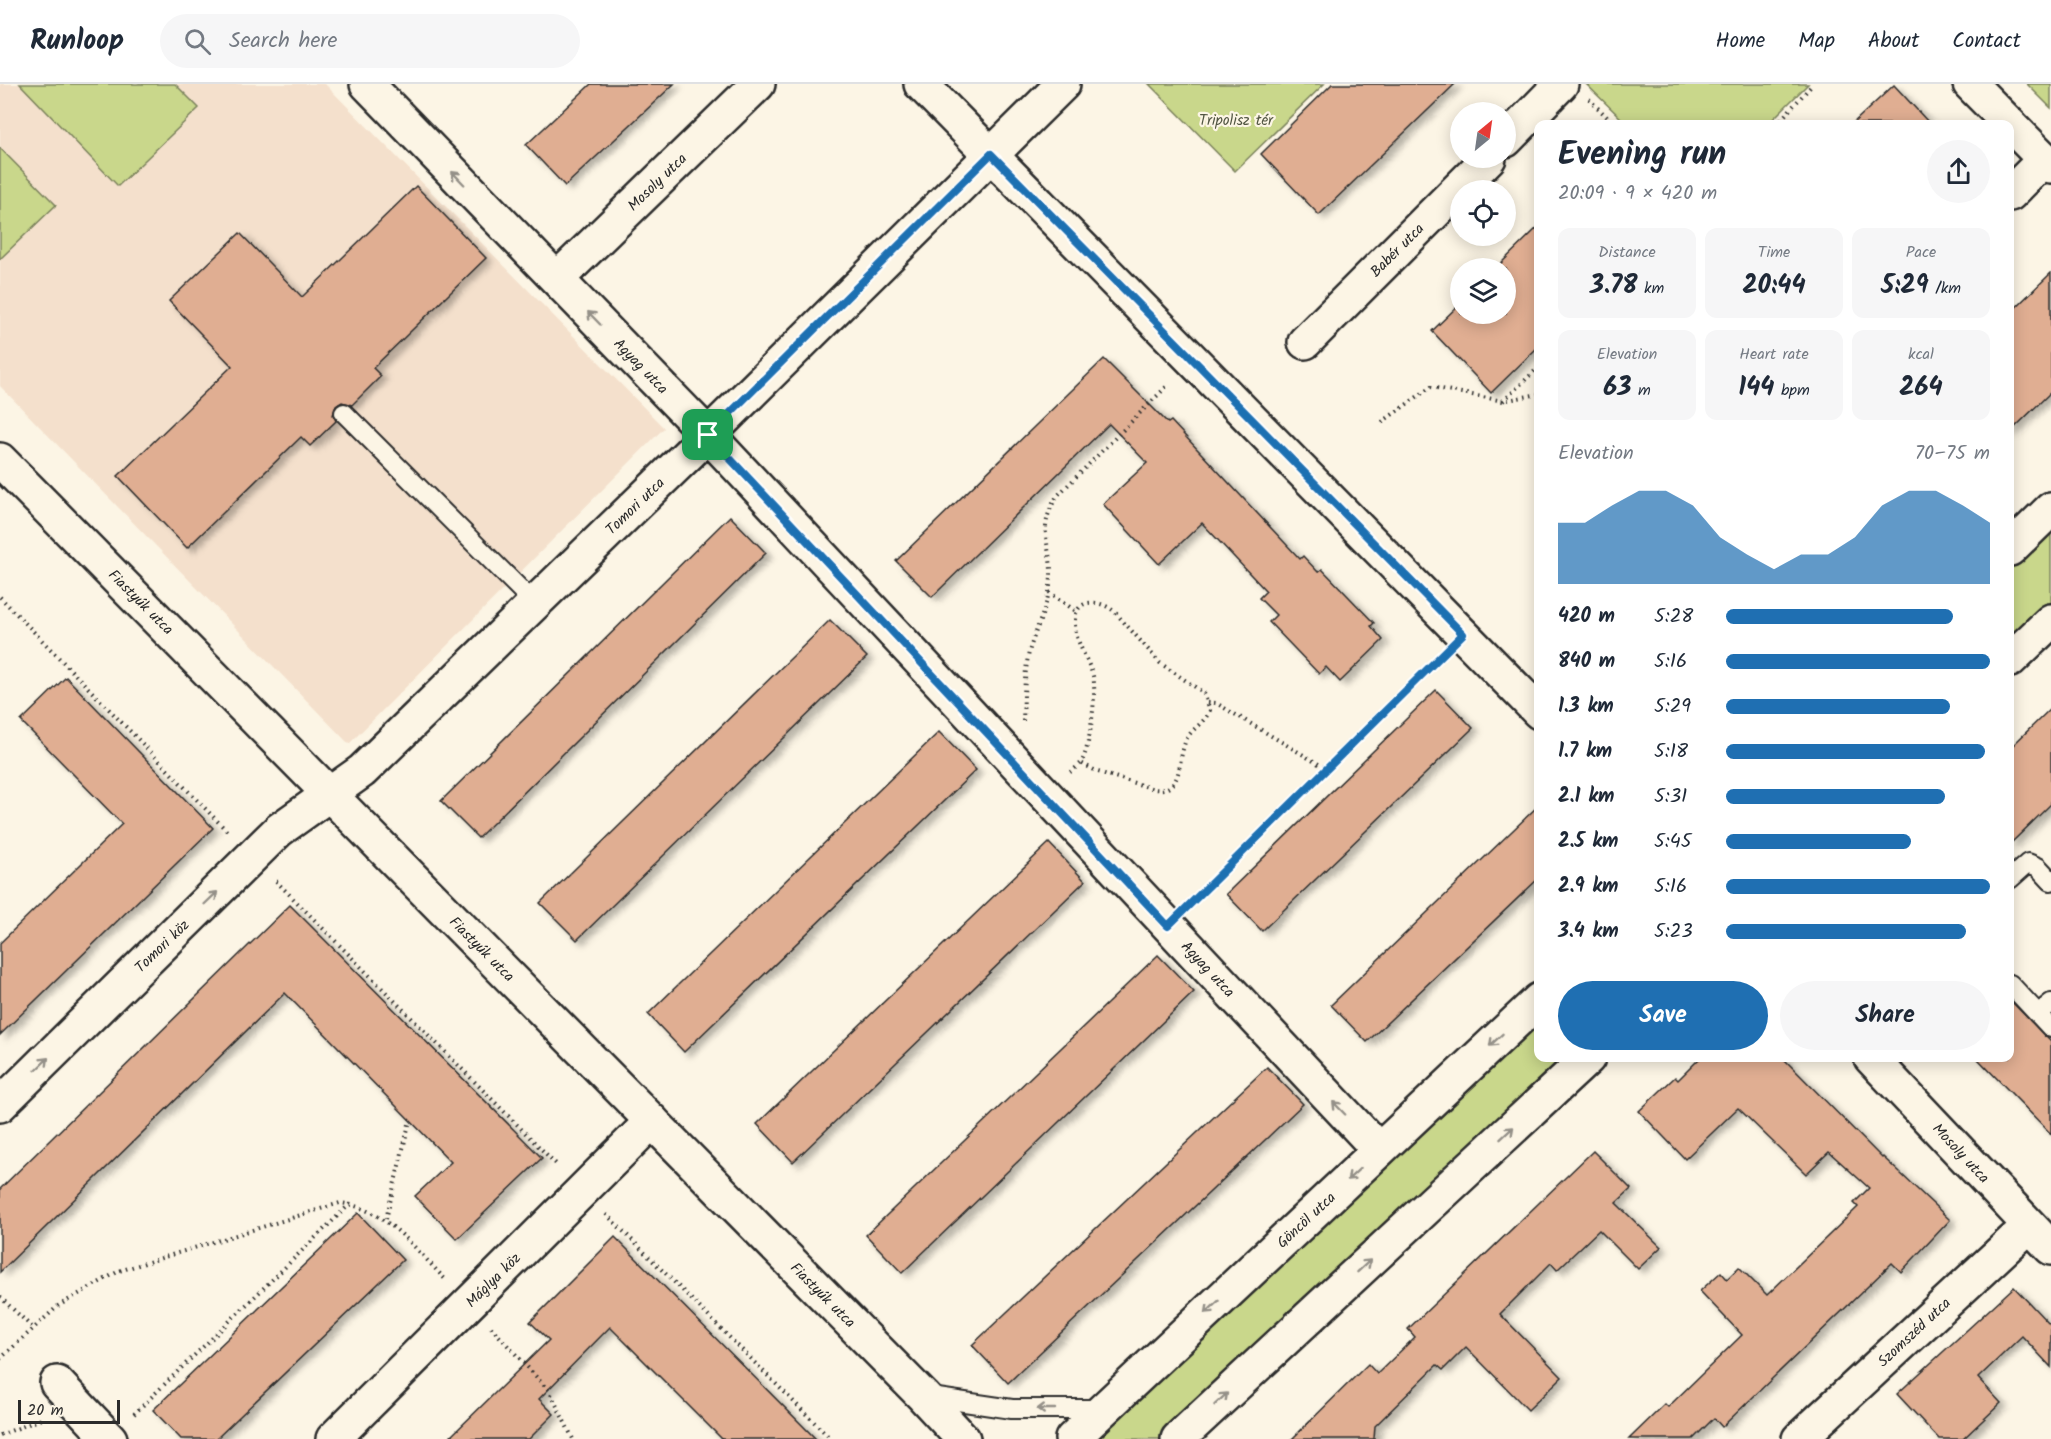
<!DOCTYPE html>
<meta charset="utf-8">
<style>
body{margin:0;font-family:Kalam,sans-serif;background:#f6f6f7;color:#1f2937;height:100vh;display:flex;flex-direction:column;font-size:22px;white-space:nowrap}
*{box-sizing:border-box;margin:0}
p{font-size:20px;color:#747a83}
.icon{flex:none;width:33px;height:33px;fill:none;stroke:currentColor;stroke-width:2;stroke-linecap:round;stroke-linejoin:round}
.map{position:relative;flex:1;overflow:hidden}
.drawer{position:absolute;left:1534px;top:36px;width:480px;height:942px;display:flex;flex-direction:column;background:#fff;border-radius:12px;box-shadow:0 3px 15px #0003}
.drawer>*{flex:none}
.needle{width:39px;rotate:29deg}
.controls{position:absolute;left:1450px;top:18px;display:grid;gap:12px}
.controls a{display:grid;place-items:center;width:66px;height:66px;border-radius:50%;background:#fff;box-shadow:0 3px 15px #0003;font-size:30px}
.scale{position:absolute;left:18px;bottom:15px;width:102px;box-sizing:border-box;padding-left:6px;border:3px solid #2b2b2b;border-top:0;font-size:16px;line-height:21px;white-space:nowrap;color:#2b2b2b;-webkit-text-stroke:4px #fcf5e5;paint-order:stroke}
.pin{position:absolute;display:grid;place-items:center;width:51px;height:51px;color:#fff;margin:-26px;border-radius:12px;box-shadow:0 3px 9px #0006}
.round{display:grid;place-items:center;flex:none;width:63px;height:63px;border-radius:32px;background:#f6f6f7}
.overview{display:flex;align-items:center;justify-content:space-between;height:102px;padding:0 24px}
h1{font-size:33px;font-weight:700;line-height:45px}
.figures{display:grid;grid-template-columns:repeat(3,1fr);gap:9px;height:102px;padding:6px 24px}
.figures div{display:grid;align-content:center;border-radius:12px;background:#f6f6f7;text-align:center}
.figures b{font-size:26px;font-weight:700}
.figures small{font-size:16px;font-weight:400}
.figures p{font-size:16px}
.chart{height:168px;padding:12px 24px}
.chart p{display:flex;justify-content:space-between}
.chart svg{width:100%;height:108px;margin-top:6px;fill:#1f6fb2;opacity:.7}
.primary-button{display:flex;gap:12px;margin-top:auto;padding:12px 24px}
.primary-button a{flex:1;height:69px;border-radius:36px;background:#1f6fb2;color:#fff;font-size:24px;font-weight:700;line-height:69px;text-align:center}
.primary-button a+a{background:#f6f6f7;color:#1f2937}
ul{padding:0 24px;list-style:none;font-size:20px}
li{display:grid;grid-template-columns:96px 72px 1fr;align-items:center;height:45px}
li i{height:15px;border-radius:8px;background:#1f6fb2}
header{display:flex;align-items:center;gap:36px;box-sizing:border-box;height:84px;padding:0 30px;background:#fff;border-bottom:2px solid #e0e1e3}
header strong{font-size:28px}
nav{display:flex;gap:33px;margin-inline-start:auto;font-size:21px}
.search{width:420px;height:54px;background:#f6f6f7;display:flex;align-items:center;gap:15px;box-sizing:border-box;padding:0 21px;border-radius:33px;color:#747a83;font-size:22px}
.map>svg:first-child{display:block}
</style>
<header>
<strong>Runloop</strong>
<div class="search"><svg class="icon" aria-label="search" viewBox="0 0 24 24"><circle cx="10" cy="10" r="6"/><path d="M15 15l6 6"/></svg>Search here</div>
<nav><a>Home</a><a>Map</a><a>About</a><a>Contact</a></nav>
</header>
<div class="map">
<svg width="2051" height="1355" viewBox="0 0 2051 1355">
<defs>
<filter id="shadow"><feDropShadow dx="6" dy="4" stdDeviation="3" flood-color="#0004"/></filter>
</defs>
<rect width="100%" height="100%" fill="#fcf5e5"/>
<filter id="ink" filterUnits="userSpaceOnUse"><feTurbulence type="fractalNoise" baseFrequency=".0167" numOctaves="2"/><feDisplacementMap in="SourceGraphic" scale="12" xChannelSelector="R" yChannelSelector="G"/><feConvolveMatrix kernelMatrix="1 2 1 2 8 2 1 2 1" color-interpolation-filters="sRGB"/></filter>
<g filter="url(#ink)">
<polygon fill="#f4e0cc" points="0,0 325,0 664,344 349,660 0,302"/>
<g fill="#c9d78b" stroke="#7a815b" stroke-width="1.5">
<polygon points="20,0 175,0 199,24 118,102"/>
<polygon points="1149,0 1324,0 1235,87"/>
<polygon points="1586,0 1808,0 1768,40 1627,40"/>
<polygon points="2027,0 2051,0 2051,24"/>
<polygon points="0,64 56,121 0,175"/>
<polygon points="2051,439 2051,518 2010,557 2010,479"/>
<polygon points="1539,933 1539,974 1572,974 1170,1355 1095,1355"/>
</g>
<g fill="#e0ae92" stroke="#2b2b2b" stroke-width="1.5" filter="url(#shadow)">
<polygon points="591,0 674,0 565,102 526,61"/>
<polygon points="1332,0 1455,0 1319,131 1261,70"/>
<polygon points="1894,1 1930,40 1852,40"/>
<polygon points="416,102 486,174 373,284 381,292 352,321 342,318 336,322 333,331 336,337 310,362 301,353 187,464 118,392 232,282 169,217 240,149 302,213"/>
<polygon points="1539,142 1539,262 1491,309 1432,247 1461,219 1461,230 1506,230 1506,184 1496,184"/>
<polygon points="2051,189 2051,308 2010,348 2010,229"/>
<polygon points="1104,275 1168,339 1171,337 1300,475 1303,472 1318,488 1322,485 1374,539 1371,542 1383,556 1340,598 1326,583 1319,590 1269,538 1276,531 1259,514 1266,507 1202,439 1159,480 1103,420 1147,379 1109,340 932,513 896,477"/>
<polygon points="730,432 766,469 478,754 441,717"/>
<polygon points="830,536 867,573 577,856 540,819"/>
<polygon points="66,593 213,744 0,951 0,859 122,740 21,637"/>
<polygon points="1436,606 1473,644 1262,847 1226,810"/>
<polygon points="2051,624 2051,720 2010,760 2010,664"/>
<polygon points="939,648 976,686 684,968 648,930"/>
<polygon points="1539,721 1539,794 1367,958 1331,921"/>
<polygon points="1049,759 1085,797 793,1078 757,1040"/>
<polygon points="290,821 542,1074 457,1155 415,1112 451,1078 285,909 0,1188 0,1105"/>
<polygon points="1158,871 1194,908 902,1189 866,1151"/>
<polygon points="2010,916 2051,958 2051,1050 1977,974 2010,974"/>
<polygon points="1700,974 1783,974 1882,1074 1883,1073 1950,1136 1901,1188 1892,1179 1722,1343 1714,1334 1693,1355 1629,1355 1665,1320 1668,1323 1742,1251 1700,1207 1721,1188 1727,1195 1739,1183 1767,1211 1858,1123 1854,1119 1869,1104 1829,1068 1806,1090 1738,1024 1685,1075 1639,1027 1675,993 1678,996"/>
<polygon points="1267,983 1303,1020 1008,1299 972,1261"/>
<polygon points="1593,1067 1631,1105 1616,1119 1661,1163 1638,1185 1599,1146 1557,1186 1551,1179 1500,1230 1562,1293 1528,1326 1466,1263 1443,1286 1437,1281 1375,1342 1374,1355 1292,1355 1368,1280 1377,1290 1415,1253 1408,1245"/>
<polygon points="358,1129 403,1176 216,1355 181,1355 153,1326"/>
<polygon points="615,1153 816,1355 722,1355 610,1243 539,1315 554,1330 529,1355 448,1355 549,1256 530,1238"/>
<polygon points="2014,1203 2051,1242 2051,1283 2022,1252 1978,1294 2001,1319 1963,1355 1939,1355 1897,1310"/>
</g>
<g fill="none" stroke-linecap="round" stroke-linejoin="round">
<defs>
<g id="service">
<polyline points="344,329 535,520"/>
<polyline points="2010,795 2028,779 2038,783 2051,797"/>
<polyline points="2010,900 2038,930"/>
<polyline points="2051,919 2038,930 2051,944"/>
<polyline points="924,1312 1012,1325 1102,1325"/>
</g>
<g id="minor">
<polyline points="367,0 708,351 1379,1066"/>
<polyline points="921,0 1539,628"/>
<polyline points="1970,0 2051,82"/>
<polyline points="1506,56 1561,0"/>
<polyline points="2010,110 2045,75"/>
<polyline points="557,195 758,0"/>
<polyline points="1305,258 1489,74"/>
<polyline points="0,376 923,1312 963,1355"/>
<polyline points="1871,974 2051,1164"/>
<polyline points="0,1021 279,746 362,687 708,351 1063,0"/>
<polyline points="57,1299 110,1355"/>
<polyline points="333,1355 652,1037"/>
<polyline points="1799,1355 2029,1142"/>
</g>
<g id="tertiary">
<polyline points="2010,465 2051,425"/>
<polyline points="2010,576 2051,537"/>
<polyline points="1072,1355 1539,916"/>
<polyline points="1178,1355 1588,974"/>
</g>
</defs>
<use href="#service" stroke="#2b2b2b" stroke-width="22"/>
<use href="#minor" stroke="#2b2b2b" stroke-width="38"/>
<use href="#tertiary" stroke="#2b2b2b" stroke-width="38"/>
<g stroke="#2b2b2b" stroke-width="4" stroke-dasharray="1.5 4.5" stroke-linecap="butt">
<polyline points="1589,15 1614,40"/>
<polyline points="1777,40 1813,0"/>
<polyline points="1503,317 1539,283"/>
<polyline points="1382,338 1431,303 1503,317 1539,310"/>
<polyline points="1049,508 1077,528"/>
<polyline points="0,513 229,749"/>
<polyline points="1208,618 1216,619 1327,685"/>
<path d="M1023 637C1024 614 1024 591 1029 568 1035 546 1047 524 1050 502 1056 464 1033 452 1057 412L1169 300"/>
<path d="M1070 688C1073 686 1078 682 1081 679 1090 665 1097 608 1093 592 1088 575 1075 558 1075 539 1074 513 1100 515 1115 528L1160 579 1204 609 1210 626C1205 638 1196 642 1189 651 1175 670 1187 710 1154 705L1098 688 1081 679"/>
<polyline points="276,797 558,1082"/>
<polyline points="1193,818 1439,574"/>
<polyline points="606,1130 831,1355"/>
<polyline points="386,1135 410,1036"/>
<polyline points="0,1213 33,1244"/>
<polyline points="491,1243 550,1308 573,1355"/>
<path d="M0 1275 58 1222 119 1187 340 1119C386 1124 416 1166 446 1196"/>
<polyline points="134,1330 350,1120"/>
<polyline points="0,1351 44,1334"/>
</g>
<use href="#service" stroke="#fcf5e5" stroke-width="18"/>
<use href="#minor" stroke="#fcf5e5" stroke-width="33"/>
<use href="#tertiary" stroke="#fcf5e5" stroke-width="33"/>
</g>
<defs><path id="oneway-shaft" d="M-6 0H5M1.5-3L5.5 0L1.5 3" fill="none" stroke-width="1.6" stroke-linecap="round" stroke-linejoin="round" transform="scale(1.5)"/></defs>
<g stroke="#949088">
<use href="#oneway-shaft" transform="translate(458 94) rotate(-134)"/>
<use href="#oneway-shaft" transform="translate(594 234) rotate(-134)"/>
<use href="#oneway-shaft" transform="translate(211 814) rotate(-44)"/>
<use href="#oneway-shaft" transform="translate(1496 956) rotate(137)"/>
<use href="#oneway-shaft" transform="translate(42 980) rotate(-44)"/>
<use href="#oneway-shaft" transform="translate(1339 1024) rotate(-134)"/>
<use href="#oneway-shaft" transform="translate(1507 1049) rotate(-43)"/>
<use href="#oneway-shaft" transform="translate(1354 1090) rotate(137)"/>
<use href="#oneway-shaft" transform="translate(1364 1182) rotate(-43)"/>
<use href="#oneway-shaft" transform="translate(1212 1223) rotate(137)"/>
<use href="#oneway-shaft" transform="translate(1221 1315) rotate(-43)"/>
<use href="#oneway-shaft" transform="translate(1046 1325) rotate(-180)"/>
</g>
</g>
<g fill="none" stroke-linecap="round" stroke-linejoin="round" filter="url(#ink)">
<defs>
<polygon id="route" points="991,70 1463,550 1168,842 708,351"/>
</defs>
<use href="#route" stroke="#fff" stroke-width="12"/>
<use href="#route" stroke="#1f6fb2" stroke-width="8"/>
</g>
<g text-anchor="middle" stroke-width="4.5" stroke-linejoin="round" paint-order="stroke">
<g font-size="15" fill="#525643" stroke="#fcf5e5">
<text x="1236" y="41">Tripolisz tér</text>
</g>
<g font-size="15" fill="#2b2b2b" stroke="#fcf5e5">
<text transform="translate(657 98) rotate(-44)" y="5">Mosoly utca</text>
<text transform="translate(1397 166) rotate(-45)" y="5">Babér utca</text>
<text transform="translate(641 282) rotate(46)" y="5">Agyag utca</text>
<text transform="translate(635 422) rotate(-44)" y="5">Tomori utca</text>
<text transform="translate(141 518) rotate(45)" y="5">Fiastyúk utca</text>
<text transform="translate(162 862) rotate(-44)" y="5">Tomori köz</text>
<text transform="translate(482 865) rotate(45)" y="5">Fiastyúk utca</text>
<text transform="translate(1208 885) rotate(47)" y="5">Agyag utca</text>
<text transform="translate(1961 1069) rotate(47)" y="5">Mosoly utca</text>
<text transform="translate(1306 1136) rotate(-43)" y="5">Göncöl utca</text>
<text transform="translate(493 1196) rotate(-45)" y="5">Máglya köz</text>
<text transform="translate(823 1211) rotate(45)" y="5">Fiastyúk utca</text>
<text transform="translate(1914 1248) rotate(-43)" y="5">Szomszéd utca</text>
</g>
</g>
</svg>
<div class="controls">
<a><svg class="needle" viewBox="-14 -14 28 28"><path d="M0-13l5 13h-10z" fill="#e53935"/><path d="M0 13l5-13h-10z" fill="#747a83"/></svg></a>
<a><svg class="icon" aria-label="locate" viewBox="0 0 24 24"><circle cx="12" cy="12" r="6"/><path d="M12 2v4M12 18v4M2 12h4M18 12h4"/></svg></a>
<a><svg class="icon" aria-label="layers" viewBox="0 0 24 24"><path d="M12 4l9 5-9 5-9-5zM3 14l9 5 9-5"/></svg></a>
</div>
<div class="scale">20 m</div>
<div class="pin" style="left:708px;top:351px;background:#1e9e55"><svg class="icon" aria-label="arrive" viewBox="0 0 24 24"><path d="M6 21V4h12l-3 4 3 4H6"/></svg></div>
<section class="drawer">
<div class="overview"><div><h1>Evening run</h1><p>20:09 · 9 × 420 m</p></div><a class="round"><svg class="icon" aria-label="share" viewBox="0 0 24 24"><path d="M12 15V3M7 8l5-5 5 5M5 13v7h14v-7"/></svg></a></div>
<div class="figures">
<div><p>Distance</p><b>3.78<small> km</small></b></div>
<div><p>Time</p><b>20:44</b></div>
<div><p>Pace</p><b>5:29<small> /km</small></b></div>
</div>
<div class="figures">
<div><p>Elevation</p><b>63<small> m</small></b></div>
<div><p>Heart rate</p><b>144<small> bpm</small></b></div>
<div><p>kcal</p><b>264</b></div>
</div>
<div class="chart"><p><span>Elevation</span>70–75 m</p>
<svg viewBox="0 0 160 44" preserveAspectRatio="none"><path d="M0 44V19L10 19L20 12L30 6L40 6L50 12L60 25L70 32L80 38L90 32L100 32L110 25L120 12L130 6L140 6L150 12L160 19V44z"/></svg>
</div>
<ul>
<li><b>420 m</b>5:28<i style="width:86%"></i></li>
<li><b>840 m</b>5:16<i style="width:100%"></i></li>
<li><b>1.3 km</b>5:29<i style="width:85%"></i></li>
<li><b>1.7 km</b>5:18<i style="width:98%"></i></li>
<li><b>2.1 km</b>5:31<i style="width:83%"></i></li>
<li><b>2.5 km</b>5:45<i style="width:70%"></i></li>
<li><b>2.9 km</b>5:16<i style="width:100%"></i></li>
<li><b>3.4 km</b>5:23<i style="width:91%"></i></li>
</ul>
<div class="primary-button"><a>Save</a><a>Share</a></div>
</section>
</div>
